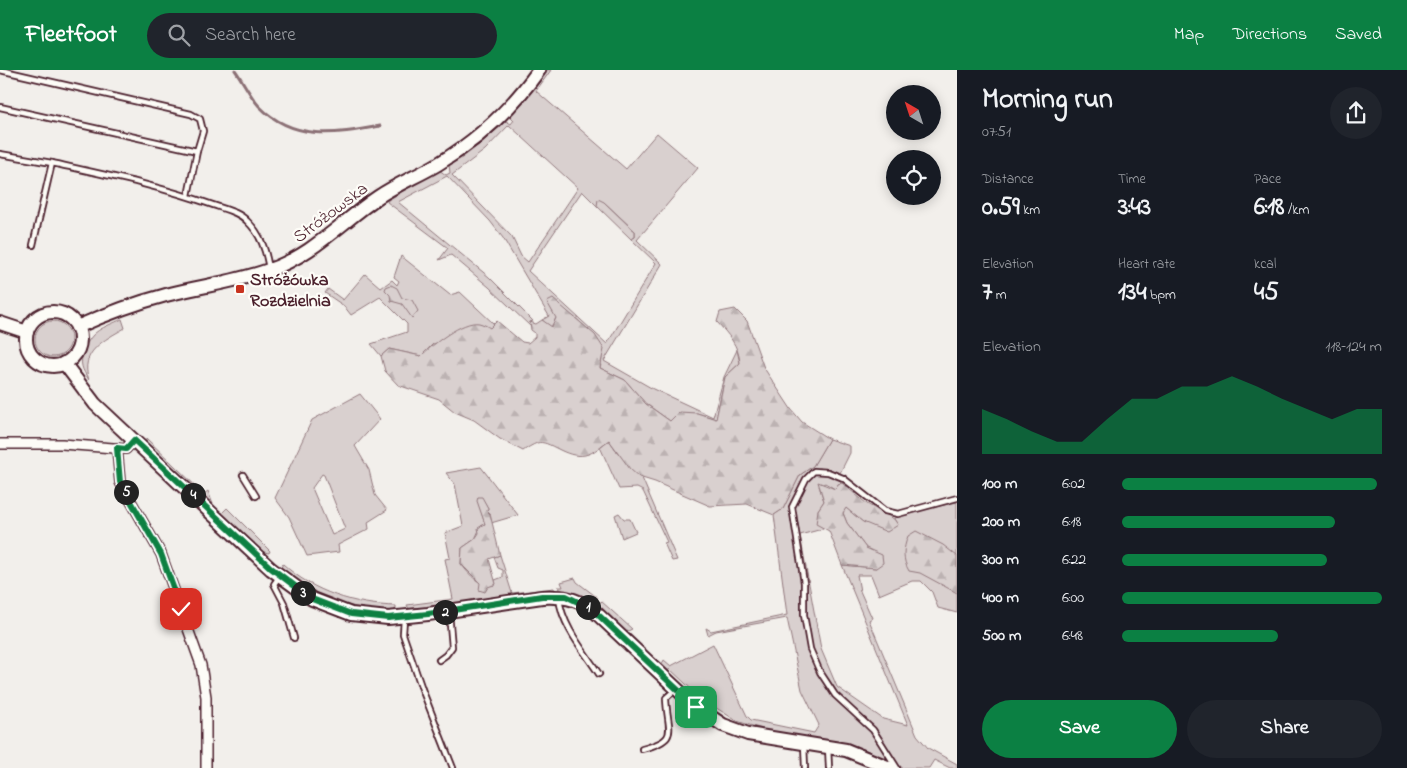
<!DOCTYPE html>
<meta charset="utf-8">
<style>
body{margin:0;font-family:"Indie Flower",sans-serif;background:#20242c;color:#f1f3f6;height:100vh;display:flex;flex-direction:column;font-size:19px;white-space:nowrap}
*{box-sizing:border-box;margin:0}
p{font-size:16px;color:#9ea1a6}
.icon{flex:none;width:28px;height:28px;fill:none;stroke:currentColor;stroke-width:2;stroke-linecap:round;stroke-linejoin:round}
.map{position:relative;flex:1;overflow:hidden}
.sheet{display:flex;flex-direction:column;background:#171b24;width:450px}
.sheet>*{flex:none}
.needle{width:32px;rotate:321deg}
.fabs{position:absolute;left:886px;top:15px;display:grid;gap:10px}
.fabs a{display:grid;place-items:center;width:55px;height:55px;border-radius:50%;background:#171b24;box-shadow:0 2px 12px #0003;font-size:25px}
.pin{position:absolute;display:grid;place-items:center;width:42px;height:42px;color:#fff;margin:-21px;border-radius:10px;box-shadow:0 2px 8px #0006}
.km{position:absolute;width:25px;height:25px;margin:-12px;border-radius:50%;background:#222;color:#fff;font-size:14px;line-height:25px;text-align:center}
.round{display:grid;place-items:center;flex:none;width:52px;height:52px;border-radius:26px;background:#20242c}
.head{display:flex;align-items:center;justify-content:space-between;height:85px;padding:0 25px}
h1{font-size:28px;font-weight:700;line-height:38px}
.stats{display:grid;grid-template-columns:repeat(3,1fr);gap:8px;height:85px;padding:5px 25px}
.stats div{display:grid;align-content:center}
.stats b{font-size:25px;font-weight:700}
.stats small{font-size:14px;font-weight:400}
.stats p{font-size:14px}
.chart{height:140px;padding:10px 25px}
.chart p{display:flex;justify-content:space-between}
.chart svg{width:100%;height:90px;margin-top:5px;fill:#0b8043;opacity:.7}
.primary-button{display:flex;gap:10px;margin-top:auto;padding:10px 25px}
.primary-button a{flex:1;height:58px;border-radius:30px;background:#0b8043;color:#fff;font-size:20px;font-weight:700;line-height:58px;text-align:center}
.primary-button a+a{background:#20242c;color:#f1f3f6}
ul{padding:0 25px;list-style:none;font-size:16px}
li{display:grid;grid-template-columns:80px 60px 1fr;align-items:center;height:38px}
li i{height:12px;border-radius:6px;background:#0b8043}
header{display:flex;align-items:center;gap:30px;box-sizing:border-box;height:70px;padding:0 25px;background:#0b8043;color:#fff}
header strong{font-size:24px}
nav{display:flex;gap:28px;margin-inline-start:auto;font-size:18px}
.search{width:350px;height:45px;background:#20242c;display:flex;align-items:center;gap:12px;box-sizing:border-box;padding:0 18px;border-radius:28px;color:#9ea1a6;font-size:19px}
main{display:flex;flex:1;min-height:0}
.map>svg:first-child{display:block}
</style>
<header>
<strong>Fleetfoot</strong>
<div class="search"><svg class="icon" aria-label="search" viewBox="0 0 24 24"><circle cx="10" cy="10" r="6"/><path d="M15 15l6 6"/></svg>Search here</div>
<nav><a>Map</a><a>Directions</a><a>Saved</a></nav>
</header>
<main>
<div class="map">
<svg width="957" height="698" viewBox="0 0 957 698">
<defs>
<pattern id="forest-firs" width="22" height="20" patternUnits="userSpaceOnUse" patternTransform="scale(1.25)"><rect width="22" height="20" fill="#d9d0cf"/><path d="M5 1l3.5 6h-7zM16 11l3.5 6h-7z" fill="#bcb2b2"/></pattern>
</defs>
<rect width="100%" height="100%" fill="#f2efeb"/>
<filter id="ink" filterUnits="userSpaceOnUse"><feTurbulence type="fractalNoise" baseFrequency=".02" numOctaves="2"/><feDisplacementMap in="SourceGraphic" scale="10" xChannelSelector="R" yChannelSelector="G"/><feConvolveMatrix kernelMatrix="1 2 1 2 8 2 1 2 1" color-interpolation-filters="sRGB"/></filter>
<g filter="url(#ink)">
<g fill="#d9d0cf" stroke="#92787d" fill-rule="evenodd">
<path d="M546 0H551L536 21 626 99 657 63 698 98 637 170 662 194 604 291 653 319 713 347 724 307 737 280 740 293 725 307 716 349 697 343 670 351 645 333 625 310 600 298C608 275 589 260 573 246L556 248 551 257 542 250 549 246 503 168 490 151 447 106 398 132 489 207 533 251 530 252 531 257 489 217 451 185 439 190 448 178 387 132 388 130 439 100 446 105 450 103 449 95 480 74 506 51 511 54 514 50 510 46ZM509 55 578 118 528 192 521 186 512 167 452 105 485 80ZM582 121 597 136 604 132 635 161V167L631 169 656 193 607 274 528 201Z"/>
<polygon points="401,186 450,225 460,222 494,254 491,258 433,274 421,286 389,279 381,286 371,274 407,262 407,254 380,227 351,245 344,236 325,223 328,219 343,230 365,204 381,218 392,210 397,215 399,211 394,207"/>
<path d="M122 249 125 258C104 270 79 282 89 310 82 299 79 294 84 281 91 260 103 258 122 249Z"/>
<circle cx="53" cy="269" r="18"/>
<path d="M360 324 380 349 355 376 369 400 375 425 387 440 368 452 369 459 338 475 339 482 307 486 289 447 275 428 312 350ZM322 404 324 405 345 459 332 465 312 418Z"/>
<polygon points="146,368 204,424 208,421 214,437 146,373"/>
<polygon points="829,369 850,376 850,383 838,407 842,413 838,414 835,419 825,413 819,416 824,431 818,440 826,458 800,465 821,579 837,617 883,649 908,655 842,495 876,498 866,478 847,453 843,443 845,437 863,452 898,455 894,449 896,446 957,432 957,543 938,538 932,522 921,511 912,511 879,525 871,505 857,505 860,521 872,548 869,550 917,665 928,678 957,694 957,698 950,698 934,690 929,698 903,698 866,680 845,673 765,660 737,651 702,629 670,599 666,602 661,596 664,590 671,596 713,574 747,646 751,650 814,663 819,655 802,620 787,548 716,561 708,565 706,558 711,561 787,545 774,445 783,439 800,405 813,396"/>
<polygon points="609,370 618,383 642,408 677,490 672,491 664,473 667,472 643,421 637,418 619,419 600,377"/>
<path d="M481 397 518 445 491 453 490 444 487 441 488 438 483 430 478 432 485 454 481 456 475 469 462 478 461 494C469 504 481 519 495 515V510L503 507V500L498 498 494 487 500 485 512 523 554 518 555 521 410 541 407 535 453 529 445 489 450 488 445 463 463 456 455 414 446 403Z"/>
<polygon points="227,438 270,481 269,483 259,481 225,448 222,443"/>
<path d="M283 494C313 522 355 535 396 536V539C391 544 382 541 375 540 339 536 314 524 285 504L281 497Z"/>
<path d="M575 508 577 512 598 528 594 534C584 526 564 524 558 517H563L561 512Z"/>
<polygon points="601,531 632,559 626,562 622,560 598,536"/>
</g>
<g fill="url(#forest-firs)" stroke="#92787d">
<polygon points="598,129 604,132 631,158 635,161 635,167 631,169 597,136"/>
<polygon points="391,215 397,218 402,228 412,230 418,241 412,248 402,234 391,231 390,225 385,220 386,217"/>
<path d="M553 229 595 265 604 279 600 298 625 310 646 334 670 351 679 342 697 343 716 349 725 307 740 293C739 276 728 264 717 252L720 242 735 239 747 251 764 298 791 339 802 352 829 369 813 396 800 405 783 439 774 445 747 434 710 436 655 412 639 407 630 399 609 370C601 375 595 383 585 385 565 389 549 369 537 373 532 375 527 378 523 381L500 369 474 350 455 342 439 329 398 315 385 301 381 286 389 279 421 286C432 275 463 250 479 253 483 254 487 256 490 258L497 251 522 272 528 273 535 267V263L531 260 530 252 536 254 542 250 552 257 556 248 547 232Z"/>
<polygon points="818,412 835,419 838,414 842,413 867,434 894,449 898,455 887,462 863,452 846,438 843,443 847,453 866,478 882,485 883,493 876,498 842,495 829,461 816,454 818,440 824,431"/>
<polygon points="478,427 482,427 488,438 487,441 490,444 500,485 489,489 496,514 488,517 485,522 479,520 480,513 461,494 462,478 475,469 479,463 478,458 485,454 477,431"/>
<polygon points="619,443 624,449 630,449 636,462 622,468 615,445"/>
<path d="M916 461 943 475 957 486V523L920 503 909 501C902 489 903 479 908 466Z"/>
</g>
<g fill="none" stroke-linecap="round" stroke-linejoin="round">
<path stroke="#8b6f75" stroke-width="3" d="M235 0C243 11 250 26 259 36 294 72 336 64 380 56"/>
<defs>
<g id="lane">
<polyline points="0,0 191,44 200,49 203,61 197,81 0,37"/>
<polyline points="0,84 52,93"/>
<polyline points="188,126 197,81"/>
<path d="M33 175 52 93C106 105 160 116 213 135 224 139 239 142 247 151 261 164 266 181 269 199"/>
<polyline points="243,405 256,426"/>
<polyline points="279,507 274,514 284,533 294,568"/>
<path d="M559 528C562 556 584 581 599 604"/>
<polyline points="404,549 403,564 422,619 453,698"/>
<polyline points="439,590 446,585 452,577 449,543"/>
<polyline points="804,674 805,698"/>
<polyline points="828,677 829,698"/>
<path d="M642 679C681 669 667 661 666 628L675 620"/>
<polyline points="897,698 873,660 835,625 820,602 810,579 804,545 804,513 792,437 806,409 814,401 828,402 843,408 885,441 898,444 957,428"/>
</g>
<g id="street">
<polyline points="0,374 62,374 126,379 134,370"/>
<polyline points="117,378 120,412 161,484 201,595 206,627 206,698"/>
</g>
<g id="secondary">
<circle cx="53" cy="269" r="27"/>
<polyline points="0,253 27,262"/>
<path d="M77 257C106 244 136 233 166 225 200 216 236 212 269 200 313 185 341 152 378 127 397 114 418 106 438 94 478 70 512 38 539 0"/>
<path d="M64 293 95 334 271 499 312 529 351 544 388 548 428 544 542 527C562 526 575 528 592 539L696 637 723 655 748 664 846 680 890 698"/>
</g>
</defs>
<use href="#lane" stroke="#4a1f2b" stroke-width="8"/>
<use href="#street" stroke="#4a1f2b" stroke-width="12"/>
<use href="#secondary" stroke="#4a1f2b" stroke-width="16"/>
<use href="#lane" stroke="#fdfcf7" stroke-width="4.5"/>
<use href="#street" stroke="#fdfcf7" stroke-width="9"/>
<use href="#secondary" stroke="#fdfcf7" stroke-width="12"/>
</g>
</g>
<g fill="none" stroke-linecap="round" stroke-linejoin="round" filter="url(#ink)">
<defs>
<polyline id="route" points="181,539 161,484 120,412 117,378 126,379 134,370 271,498 312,529 351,544 388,548 428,544 542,526 566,526 592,539 696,637"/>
</defs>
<use href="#route" stroke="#fff" stroke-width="10"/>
<use href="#route" stroke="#0b8043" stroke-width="6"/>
</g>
<rect fill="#c8321e" stroke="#fdfcf7" stroke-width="2" x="235" y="214" width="10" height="10" rx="2.5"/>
<g text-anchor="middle" stroke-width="4.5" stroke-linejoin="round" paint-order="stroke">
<g font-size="18" fill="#4a1f2b" stroke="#fdfcf7">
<text transform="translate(330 142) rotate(-37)" y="6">Stróżowska</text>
</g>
<g font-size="18" font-weight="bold" fill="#4a1f2b" stroke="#fdfcf7" text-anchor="start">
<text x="250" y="215">Stróżówka<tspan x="250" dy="21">Rozdzielnia</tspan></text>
</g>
</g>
</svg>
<div class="fabs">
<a><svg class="needle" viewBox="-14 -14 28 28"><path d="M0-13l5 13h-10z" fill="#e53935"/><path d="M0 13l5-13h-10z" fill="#9ea1a6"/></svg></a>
<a><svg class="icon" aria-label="locate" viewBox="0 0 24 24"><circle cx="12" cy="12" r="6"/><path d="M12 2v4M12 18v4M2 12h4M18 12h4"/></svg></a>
</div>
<div class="pin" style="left:696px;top:637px;background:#1e9e55"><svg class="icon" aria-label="arrive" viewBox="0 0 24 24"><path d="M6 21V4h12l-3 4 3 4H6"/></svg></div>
<div class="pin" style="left:181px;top:539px;background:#d93025"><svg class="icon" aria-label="check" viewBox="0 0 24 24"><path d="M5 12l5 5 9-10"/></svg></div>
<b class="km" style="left:588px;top:537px">1</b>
<b class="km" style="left:445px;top:542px">2</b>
<b class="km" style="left:303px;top:523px">3</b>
<b class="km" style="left:193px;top:425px">4</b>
<b class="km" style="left:126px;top:422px">5</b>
</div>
<section class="sheet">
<div class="head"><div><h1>Morning run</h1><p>07:51</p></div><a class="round"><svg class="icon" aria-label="share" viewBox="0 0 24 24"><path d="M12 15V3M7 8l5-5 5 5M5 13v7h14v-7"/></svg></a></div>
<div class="stats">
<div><p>Distance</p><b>0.59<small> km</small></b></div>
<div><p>Time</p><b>3:43</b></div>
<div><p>Pace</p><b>6:18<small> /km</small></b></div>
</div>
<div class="stats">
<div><p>Elevation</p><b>7<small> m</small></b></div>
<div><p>Heart rate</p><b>134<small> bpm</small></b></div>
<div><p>kcal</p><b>45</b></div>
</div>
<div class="chart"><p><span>Elevation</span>118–124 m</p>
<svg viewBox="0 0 160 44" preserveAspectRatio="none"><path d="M0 44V22L10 27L20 33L30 38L40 38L50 27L60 17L70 17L80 11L90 11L100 6L110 11L120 17L130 22L140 27L150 22L160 22V44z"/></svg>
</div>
<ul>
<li><b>100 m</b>6:02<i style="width:98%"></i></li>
<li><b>200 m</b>6:18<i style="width:82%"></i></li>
<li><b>300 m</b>6:22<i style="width:79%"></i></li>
<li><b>400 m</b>6:00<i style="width:100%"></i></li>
<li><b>500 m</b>6:48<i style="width:60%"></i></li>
</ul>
<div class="primary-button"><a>Save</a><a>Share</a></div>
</section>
</main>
